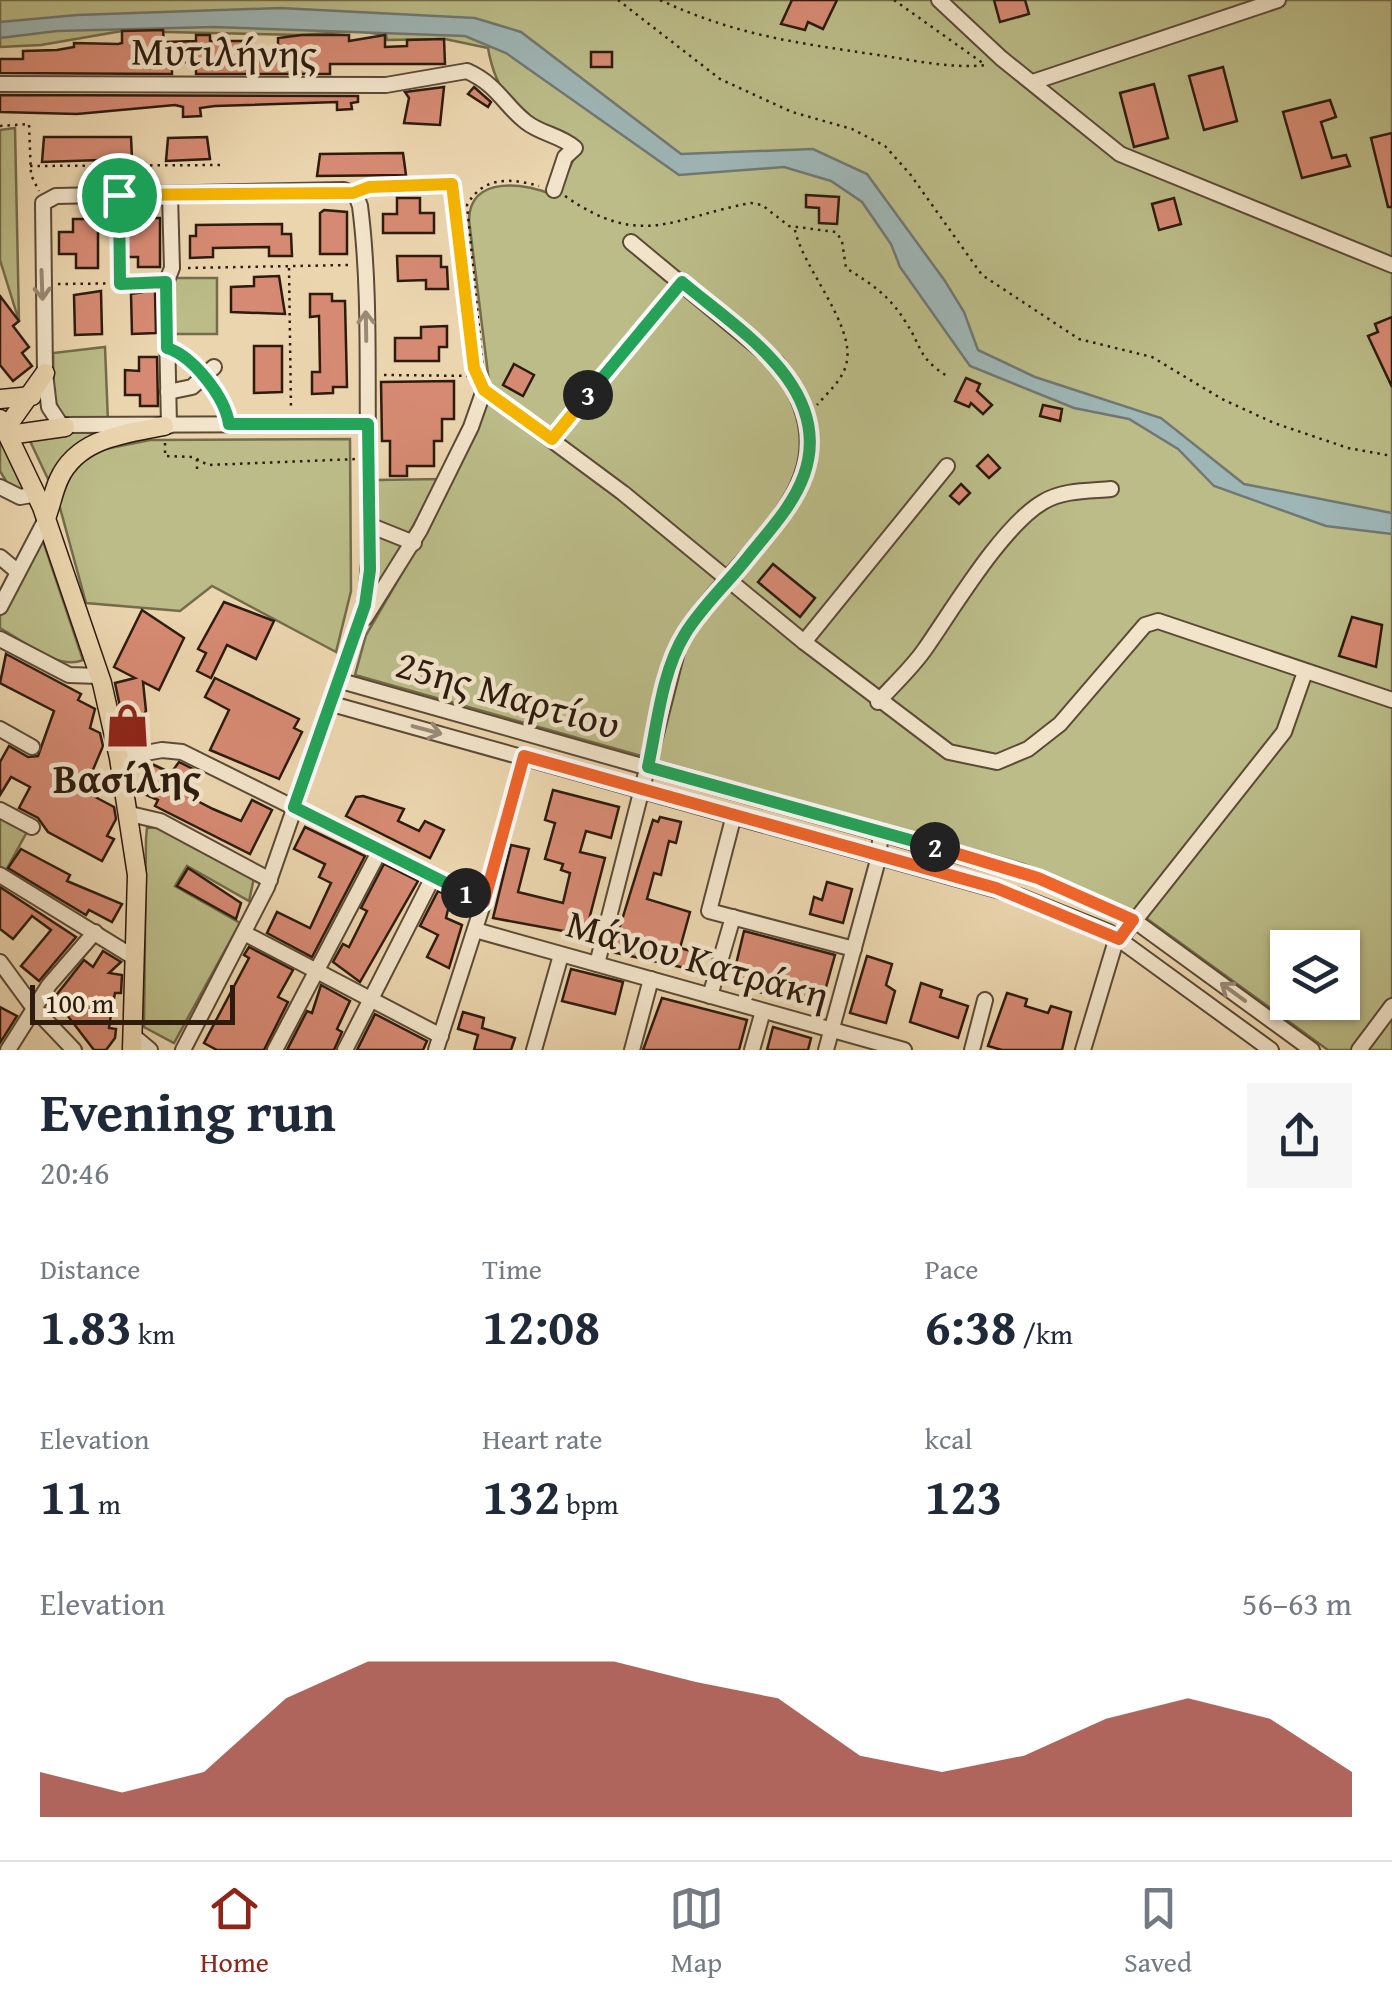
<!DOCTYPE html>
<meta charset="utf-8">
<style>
body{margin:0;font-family:"Gentium Book Plus",serif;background:#f6f6f7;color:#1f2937;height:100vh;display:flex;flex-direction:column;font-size:38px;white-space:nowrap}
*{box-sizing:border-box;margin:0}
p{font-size:32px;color:#747a83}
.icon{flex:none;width:55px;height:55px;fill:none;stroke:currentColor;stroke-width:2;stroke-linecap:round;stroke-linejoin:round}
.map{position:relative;height:1050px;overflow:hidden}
.panel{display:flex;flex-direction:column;background:#fff;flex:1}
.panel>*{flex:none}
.fabs{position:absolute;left:1270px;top:930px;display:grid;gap:20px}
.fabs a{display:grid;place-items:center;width:90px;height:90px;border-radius:0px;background:#fff;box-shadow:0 2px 8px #0004;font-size:50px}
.scale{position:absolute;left:30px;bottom:25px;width:205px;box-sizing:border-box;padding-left:10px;border:5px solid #2d1b0e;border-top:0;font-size:28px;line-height:35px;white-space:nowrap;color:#2d1b0e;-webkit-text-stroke:8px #f2e4ca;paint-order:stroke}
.pin{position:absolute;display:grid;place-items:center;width:85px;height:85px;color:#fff;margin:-42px;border:5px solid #fff;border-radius:50%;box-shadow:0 2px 10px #0007}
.km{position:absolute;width:50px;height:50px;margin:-25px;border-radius:50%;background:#222;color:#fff;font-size:28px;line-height:50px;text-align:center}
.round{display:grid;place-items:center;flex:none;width:105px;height:105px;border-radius:0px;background:#f6f6f7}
.overview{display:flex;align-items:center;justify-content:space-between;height:170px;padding:0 40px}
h1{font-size:55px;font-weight:700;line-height:75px}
.figures{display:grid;grid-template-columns:repeat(3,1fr);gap:15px;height:170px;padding:10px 40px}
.figures div{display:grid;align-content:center}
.figures b{font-size:50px;font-weight:700}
.figures small{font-size:28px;font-weight:400}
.figures p{font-size:28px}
.chart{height:280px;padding:20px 40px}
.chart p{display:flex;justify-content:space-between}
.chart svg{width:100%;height:180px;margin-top:10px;fill:#8f2418;opacity:.7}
.tabs{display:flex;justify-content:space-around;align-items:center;height:140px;border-top:2px solid #e0e1e3;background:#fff;font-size:28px;color:#747a83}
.tabs a{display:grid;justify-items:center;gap:5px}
.tabs .active{color:#8f2418}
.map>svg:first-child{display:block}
</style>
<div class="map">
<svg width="1392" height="1050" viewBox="0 0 1392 1050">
<rect width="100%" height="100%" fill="#ebd5ae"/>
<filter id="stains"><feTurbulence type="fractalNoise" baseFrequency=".002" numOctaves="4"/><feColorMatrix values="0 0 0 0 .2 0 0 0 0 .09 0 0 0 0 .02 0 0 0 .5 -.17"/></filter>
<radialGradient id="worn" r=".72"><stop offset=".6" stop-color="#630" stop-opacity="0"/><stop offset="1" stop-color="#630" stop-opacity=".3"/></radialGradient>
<g fill="#bbbc88" stroke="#746c4b" stroke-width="2.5" fill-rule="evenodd">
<path d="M0 0H1392V1050H1328L1146 918 1024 864 355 675 366 635 418 546 490 390 469 220C470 174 527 183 556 196L579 148C530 122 498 107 488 48L445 39 387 40 386 35 357 31 302 35 122 31 41 45 0 47ZM1288 948H1342V1002H1288Z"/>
<polygon points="15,128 19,321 0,260 0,130"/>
<rect x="171" y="278" width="46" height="56"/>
<polygon points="105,347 108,422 64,418 54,399 53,353"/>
<polygon points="84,432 100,435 48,479 30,441 50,434"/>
<polygon points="0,438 26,493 9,486 0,471"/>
<polygon points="350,439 351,591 336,652 212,586 180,611 86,603 59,504 73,469 95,451 150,440"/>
<polygon points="441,479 373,593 376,480"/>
<path d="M42 538 83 660C58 671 22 640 0 628V616Z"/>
<polygon points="0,815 28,830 5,872 0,869"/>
<polygon points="160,827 254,878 249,901 187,866 175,886 240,923 174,1043 144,1027 146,839 147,828"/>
</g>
<polygon fill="#9eb6b6" stroke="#717873" stroke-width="2.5" points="280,8 475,18 521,32 681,154 813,149 867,174 945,281 964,312 978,350 1035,377 1161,418 1244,484 1392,513 1392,534 1326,526 1214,486 1178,449 1129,419 1074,408 970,366 900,267 891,244 862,202 831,181 784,167 679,175 506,53 465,36 214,27 57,31 0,38 0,22 77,15"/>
<g fill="#d68a73" stroke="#2d1b0e" stroke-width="2.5">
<polygon points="792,0 837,0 823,29 808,22 805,30 781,24"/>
<polygon points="994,0 1025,0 1029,14 1000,22"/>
<polygon points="163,30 164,42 196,41 196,35 210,35 210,41 246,41 246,51 278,49 278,38 302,35 349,35 349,41 385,35 385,47 407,46 407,40 444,39 445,64 330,64 330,74 196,74 196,62 172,62 172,74 0,73 0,59 23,59 23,51 57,50 74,47 74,43 118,44 122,43 122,31"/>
<rect x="591" y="52" width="21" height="15"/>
<polygon points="1223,67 1237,121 1204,130 1189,76"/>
<polygon points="1154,84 1168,138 1134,147 1120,93"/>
<polygon points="444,87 440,125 404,123 409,98 405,92"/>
<polygon points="474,87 491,102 488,107 468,94"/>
<polygon points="0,95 358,96 358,102 351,103 352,109 337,110 337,102 215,106 200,108 201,116 183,117 183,107 175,105 77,114 0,112"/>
<polygon points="1330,100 1336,117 1321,122 1332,158 1346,155 1350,166 1302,178 1283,112"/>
<polygon points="1392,133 1392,207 1388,207 1371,138"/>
<polygon points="44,137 131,137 132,159 42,162"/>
<polygon points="207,137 210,159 166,161 168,138"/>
<polygon points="403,153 406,175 317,176 320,154"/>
<polygon points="806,195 839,197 837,224 819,223 819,208 806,207"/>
<polygon points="397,198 420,198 420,213 434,213 434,233 383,233 383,214 397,214"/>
<polygon points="1174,198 1181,224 1159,230 1152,204"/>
<polygon points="324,210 347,212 347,254 320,254 320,213"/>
<polygon points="136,218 160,218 160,267 138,267 138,257 122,257 122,232 136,232"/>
<polygon points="73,219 98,219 98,268 76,268 76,254 59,254 59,232 73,232"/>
<polygon points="282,224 282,234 291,234 292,256 269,256 269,247 213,248 213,257 190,258 190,236 196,236 196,225"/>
<polygon points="397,256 441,256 441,267 447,267 448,289 426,289 426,280 398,281"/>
<polygon points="279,276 285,314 231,312 231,287 254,286 254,277"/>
<polygon points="155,290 156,333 132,334 131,294"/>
<polygon points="101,291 102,334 75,335 74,295"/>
<polygon points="310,294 332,294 332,301 345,301 347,387 333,387 333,393 312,394 312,372 320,372 319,316 310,317"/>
<polygon points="0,296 19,321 13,326 29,347 22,353 32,366 13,381 0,365"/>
<polygon points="1392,317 1392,387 1368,336 1378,332 1375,324"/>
<polygon points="447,326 447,347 439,347 439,361 395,361 395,338 421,338 421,327"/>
<polygon points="254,346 282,346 282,392 254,393"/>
<polygon points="139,357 157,357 158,406 140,406 140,395 125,395 125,370 139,371"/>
<polygon points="514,364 534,375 523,396 503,385"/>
<polygon points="966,378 980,384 977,391 992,405 983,414 971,403 969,407 955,401"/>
<polygon points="454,381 454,419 442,419 442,441 434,441 434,466 407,466 407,476 390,476 390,441 382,441 381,382"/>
<polygon points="1043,405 1062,409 1060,421 1040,416"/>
<polygon points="988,455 1000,468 989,478 977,466"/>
<polygon points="961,484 970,493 959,504 950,496"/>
<polygon points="773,564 815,598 800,617 758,582"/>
<polygon points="224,602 274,621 256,659 227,645 211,678 197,671 206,653 198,649"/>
<polygon points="142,610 184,638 159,690 143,682 146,711 135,728 125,730 115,683 135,678 114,667"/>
<polygon points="1352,617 1382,625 1376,667 1339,656"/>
<polygon points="6,654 81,694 78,700 95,709 90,728 100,733 103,746 84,791 114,807 116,819 107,836 114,839 102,861 48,832 38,818 19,808 30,787 11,777 0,795 0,762 9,746 28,757 38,756 54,711 0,683"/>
<polygon points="215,678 299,719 294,728 302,732 279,779 210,750 229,710 205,697"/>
<polygon points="179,762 197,771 186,795 213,809 241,821 252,800 272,810 250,854 155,806 158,800 139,792 154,765 171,773"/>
<polygon points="553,790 619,807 611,838 586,831 580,852 605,858 585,935 493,918 511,845 529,849 518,892 563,903 570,873 561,870 563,864 545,859 555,823 545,820"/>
<polygon points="363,796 404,809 398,821 419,831 425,821 444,830 430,858 346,816 356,797"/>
<polygon points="660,817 681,822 676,843 669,841 661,875 654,873 647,899 690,912 680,948 695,952 690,969 612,952 653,820 658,822"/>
<polygon points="305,827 365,856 312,957 267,933 277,912 310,928 331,883 319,877 325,864 294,849"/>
<polygon points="21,849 70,875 67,881 122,904 112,922 89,910 86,915 8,868"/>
<polygon points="384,864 418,881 360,982 333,962 343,944 349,947 367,911 361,908"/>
<polygon points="188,868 241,903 236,919 177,886"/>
<polygon points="827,882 852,889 843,923 810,914 814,897 822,900"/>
<polygon points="0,887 76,937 39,981 21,966 51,930 32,916 13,939 0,929"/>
<polygon points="438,891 451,897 446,918 462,925 449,968 427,957 438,935 420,926"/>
<polygon points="744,931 835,955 821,1005 768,990 767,994 752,990 753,986 732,981"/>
<polygon points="249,947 293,970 278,997 288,1002 264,1050 217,1050 204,1043 249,958 244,955"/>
<polygon points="103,951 121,962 109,973 122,975 121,993 115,993 111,1014 109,1028 116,1029 115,1038 106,1050 94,1050 54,998 84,960 93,967"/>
<polygon points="867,956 892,964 886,985 895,991 886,1023 850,1013"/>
<polygon points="571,969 623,982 615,1014 562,1001"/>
<polygon points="921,983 942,990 940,997 968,1006 958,1038 910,1022"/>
<polygon points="321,985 350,1001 337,1029 342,1032 334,1050 287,1050 307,1011 312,1013"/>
<polygon points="1007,993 1027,999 1025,1006 1048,1013 1051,1006 1071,1012 1062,1050 1002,1050 988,1046"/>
<polygon points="662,998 747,1020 739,1050 643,1050"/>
<polygon points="0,1007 17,1016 0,1043"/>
<polygon points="463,1012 484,1018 482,1028 515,1038 511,1050 474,1050 478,1035 458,1029"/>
<polygon points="375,1014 427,1041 423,1050 357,1050"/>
<polygon points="773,1027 811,1038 808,1050 767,1050"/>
</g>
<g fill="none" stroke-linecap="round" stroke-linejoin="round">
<defs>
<g id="minor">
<polyline points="939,0 1001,58 1120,154 1392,265"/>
<polyline points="1033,82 1278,0"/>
<path d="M0 84 386 85 467 71C498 85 504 105 526 122 541 134 560 135 575 148L565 157 554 190"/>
<path d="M167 348C193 356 225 397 229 424"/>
<polyline points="168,392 192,387 214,367"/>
<polyline points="169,426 166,283 172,268 170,195"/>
<polyline points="551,439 682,281"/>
<polyline points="0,487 20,497 37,494"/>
<polyline points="369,525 414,543"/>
<polyline points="0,557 18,572"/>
<polyline points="0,607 46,519"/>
<polyline points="365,618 420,530 471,427 484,390 623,493 804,642 949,752 997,762 1028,749 1060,724 1145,625 1158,621 1392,700"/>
<polyline points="0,639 69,675 99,676"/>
<polyline points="804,642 947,466"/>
<polyline points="341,681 1038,878 1139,924 1312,1050"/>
<path d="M878 702C894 684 912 668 925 649 953 609 1002 526 1043 502 1063 490 1088 491 1111 489"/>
<polyline points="332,704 1022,897 1109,932 1271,1050"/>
<polyline points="0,729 32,747"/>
<polyline points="119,758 162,750 182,752 484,902"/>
<polyline points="0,810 32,827"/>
<polyline points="130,814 160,821 270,880"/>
<polyline points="734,815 709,911 854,949"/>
<polyline points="0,875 135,958"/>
<polyline points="475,930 904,1050"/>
<polyline points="244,933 441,1036"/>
<polyline points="0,962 33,1007 74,1050"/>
<path d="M597 964 678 648C726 549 870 489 777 363L631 242"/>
<polyline points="710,996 733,917"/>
<polyline points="132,1035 150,1050"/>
<polyline points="8,1050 49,985 95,932"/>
<path d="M183 1050 267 887 363 611C374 557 369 499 368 443 367 365 370 284 360 206L356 195 344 190 56 196 43 203 45 373 49 407 61 425 368 424"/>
<polyline points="275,1050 380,850"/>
<polyline points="345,1050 433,877"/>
<polyline points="436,1050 492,876 524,757"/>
<polyline points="534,1050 561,955"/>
<polyline points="632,1050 651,979"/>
<polyline points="752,1050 763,1011"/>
<polyline points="826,1050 878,860 881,831"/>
<polyline points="972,1050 985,1000"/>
<polyline points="1083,1050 1114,947 1284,732 1305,672"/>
<polyline points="1359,1050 1392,1006"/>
</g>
<g id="major">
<polyline points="0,399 32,396"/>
<polyline points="0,419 42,507 102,683 119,758 137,875 132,1050"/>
<polyline points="6,428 45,373"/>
<polyline points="9,435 65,427"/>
<path d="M46 518C51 506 53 492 59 479 78 438 124 434 164 426"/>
</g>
</defs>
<use href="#minor" stroke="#5c4a36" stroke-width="18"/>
<use href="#major" stroke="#2d1b0e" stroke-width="21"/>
<g stroke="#2d1b0e" stroke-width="2.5" stroke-dasharray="2.5 5" stroke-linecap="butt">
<polyline points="618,0 720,79 792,112 852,129 885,146 910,174 982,275 1079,339 1152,357 1222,399 1274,423 1348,448 1392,456"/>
<path d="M660 0C735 35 797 43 878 55 913 60 951 69 986 65"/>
<polyline points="894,0 984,64"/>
<polyline points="0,126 29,124 31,175 39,191"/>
<polyline points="30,166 225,165"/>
<polyline points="367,188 452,184 477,380"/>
<path d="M565 196C642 250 673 217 751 203L762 205 789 226 836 232 842 241 846 268C870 283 890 296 905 321 923 348 917 357 947 376"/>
<polyline points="119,207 120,283"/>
<path d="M795 230C802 266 853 323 847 360 845 378 828 392 817 405"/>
<polyline points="188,268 350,265"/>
<polyline points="289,268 291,410"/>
<polyline points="58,284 150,283"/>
<polyline points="384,375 475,376"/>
<path d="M484 378 467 205C483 176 511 178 539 186"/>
<polyline points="165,443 165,456 193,457 208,465 357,459"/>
<polyline points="197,459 197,471"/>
</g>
<use href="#minor" stroke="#f2e4ca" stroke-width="14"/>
<use href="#major" stroke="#ebd5ae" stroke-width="18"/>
</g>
<defs><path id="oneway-shaft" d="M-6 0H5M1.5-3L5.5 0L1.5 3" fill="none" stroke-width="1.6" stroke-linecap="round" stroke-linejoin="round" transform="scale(2.5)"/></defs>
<g stroke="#998a75">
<use href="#oneway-shaft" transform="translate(42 285) rotate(88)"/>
<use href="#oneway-shaft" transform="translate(366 326) rotate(-91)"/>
<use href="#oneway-shaft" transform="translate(427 730) rotate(15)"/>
<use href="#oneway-shaft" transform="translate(1233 992) rotate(-144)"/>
</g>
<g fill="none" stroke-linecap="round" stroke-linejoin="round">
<defs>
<path id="split-1" d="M119 195 120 284 166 282 167 348C193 356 225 397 229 424H368L370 570 365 605 294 807 466 893"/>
<polyline id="split-2" points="466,893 484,902 524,756 996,888 1119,939 1133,920 1038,878 935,847"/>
<path id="split-3" d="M588 395 682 282C737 329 835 387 804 475 793 506 768 532 748 557 727 584 703 605 685 634 662 671 657 725 648 767L935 847"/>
<polyline id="split-4" points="119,195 353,193 369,187 452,184 474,368 484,390 552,439 588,395"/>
</defs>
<use href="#split-1" stroke="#fff" stroke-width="20"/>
<use href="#split-2" stroke="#fff" stroke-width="20"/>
<use href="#split-3" stroke="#fff" stroke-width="20"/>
<use href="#split-4" stroke="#fff" stroke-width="20"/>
<use href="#split-1" stroke="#22a559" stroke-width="12"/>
<use href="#split-2" stroke="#f0652b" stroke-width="12"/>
<use href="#split-3" stroke="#22a559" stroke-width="12"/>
<use href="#split-4" stroke="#f5b400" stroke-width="12"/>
</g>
<defs>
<symbol id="shop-bare" viewBox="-9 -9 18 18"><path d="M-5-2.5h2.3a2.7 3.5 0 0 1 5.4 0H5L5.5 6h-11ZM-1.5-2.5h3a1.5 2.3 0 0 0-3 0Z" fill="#8f2418" stroke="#f2e4ca" stroke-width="2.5" paint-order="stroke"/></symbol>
</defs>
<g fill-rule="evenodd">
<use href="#shop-bare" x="96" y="694" width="63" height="63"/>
</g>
<g text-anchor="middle" stroke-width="9" stroke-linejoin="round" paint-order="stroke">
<g font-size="40" fill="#2d1b0e" stroke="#f2e4ca">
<text transform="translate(224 52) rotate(1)" y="14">Μυτιλήνης</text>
<text transform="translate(508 694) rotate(16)" y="14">25ης Μαρτίου</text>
<text transform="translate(698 959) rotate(16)" y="14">Μάνου Κατράκη</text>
</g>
<g font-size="40" font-weight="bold" fill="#2d1b0e" stroke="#f2e4ca">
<text x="127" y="792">Βασίλης</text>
</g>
</g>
<rect width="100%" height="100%" filter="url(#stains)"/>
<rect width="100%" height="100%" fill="url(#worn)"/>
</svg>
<div class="fabs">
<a><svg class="icon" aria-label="layers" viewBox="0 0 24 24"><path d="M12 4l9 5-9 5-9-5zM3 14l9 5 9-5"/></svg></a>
</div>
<div class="scale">100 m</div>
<div class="pin" style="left:119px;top:195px;background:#1e9e55"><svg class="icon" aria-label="arrive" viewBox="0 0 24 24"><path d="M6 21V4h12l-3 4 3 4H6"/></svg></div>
<b class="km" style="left:466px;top:893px">1</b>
<b class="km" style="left:935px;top:847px">2</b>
<b class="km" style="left:588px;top:395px">3</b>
</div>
<section class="panel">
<div class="overview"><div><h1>Evening run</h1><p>20:46</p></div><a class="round"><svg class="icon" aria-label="share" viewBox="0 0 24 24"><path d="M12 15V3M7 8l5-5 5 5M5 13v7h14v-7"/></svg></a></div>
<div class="figures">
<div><p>Distance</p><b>1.83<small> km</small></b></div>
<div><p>Time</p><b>12:08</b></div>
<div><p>Pace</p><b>6:38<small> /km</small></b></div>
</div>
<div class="figures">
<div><p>Elevation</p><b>11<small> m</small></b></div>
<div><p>Heart rate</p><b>132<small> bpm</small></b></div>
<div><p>kcal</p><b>123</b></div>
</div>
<div class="chart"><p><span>Elevation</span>56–63 m</p>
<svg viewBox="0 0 160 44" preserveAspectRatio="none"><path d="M0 44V33L10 38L20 33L30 15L40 6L50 6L60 6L70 6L80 11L90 15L100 29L110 33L120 29L130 20L140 15L150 20L160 33V44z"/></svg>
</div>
</section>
<nav class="tabs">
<a class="active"><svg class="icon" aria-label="home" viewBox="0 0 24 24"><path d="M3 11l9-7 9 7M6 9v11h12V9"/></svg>Home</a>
<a><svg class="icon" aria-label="map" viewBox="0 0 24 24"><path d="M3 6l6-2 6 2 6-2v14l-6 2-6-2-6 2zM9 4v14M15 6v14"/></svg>Map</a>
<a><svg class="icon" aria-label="saved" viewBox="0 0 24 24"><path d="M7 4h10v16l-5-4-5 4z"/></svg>Saved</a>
</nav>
